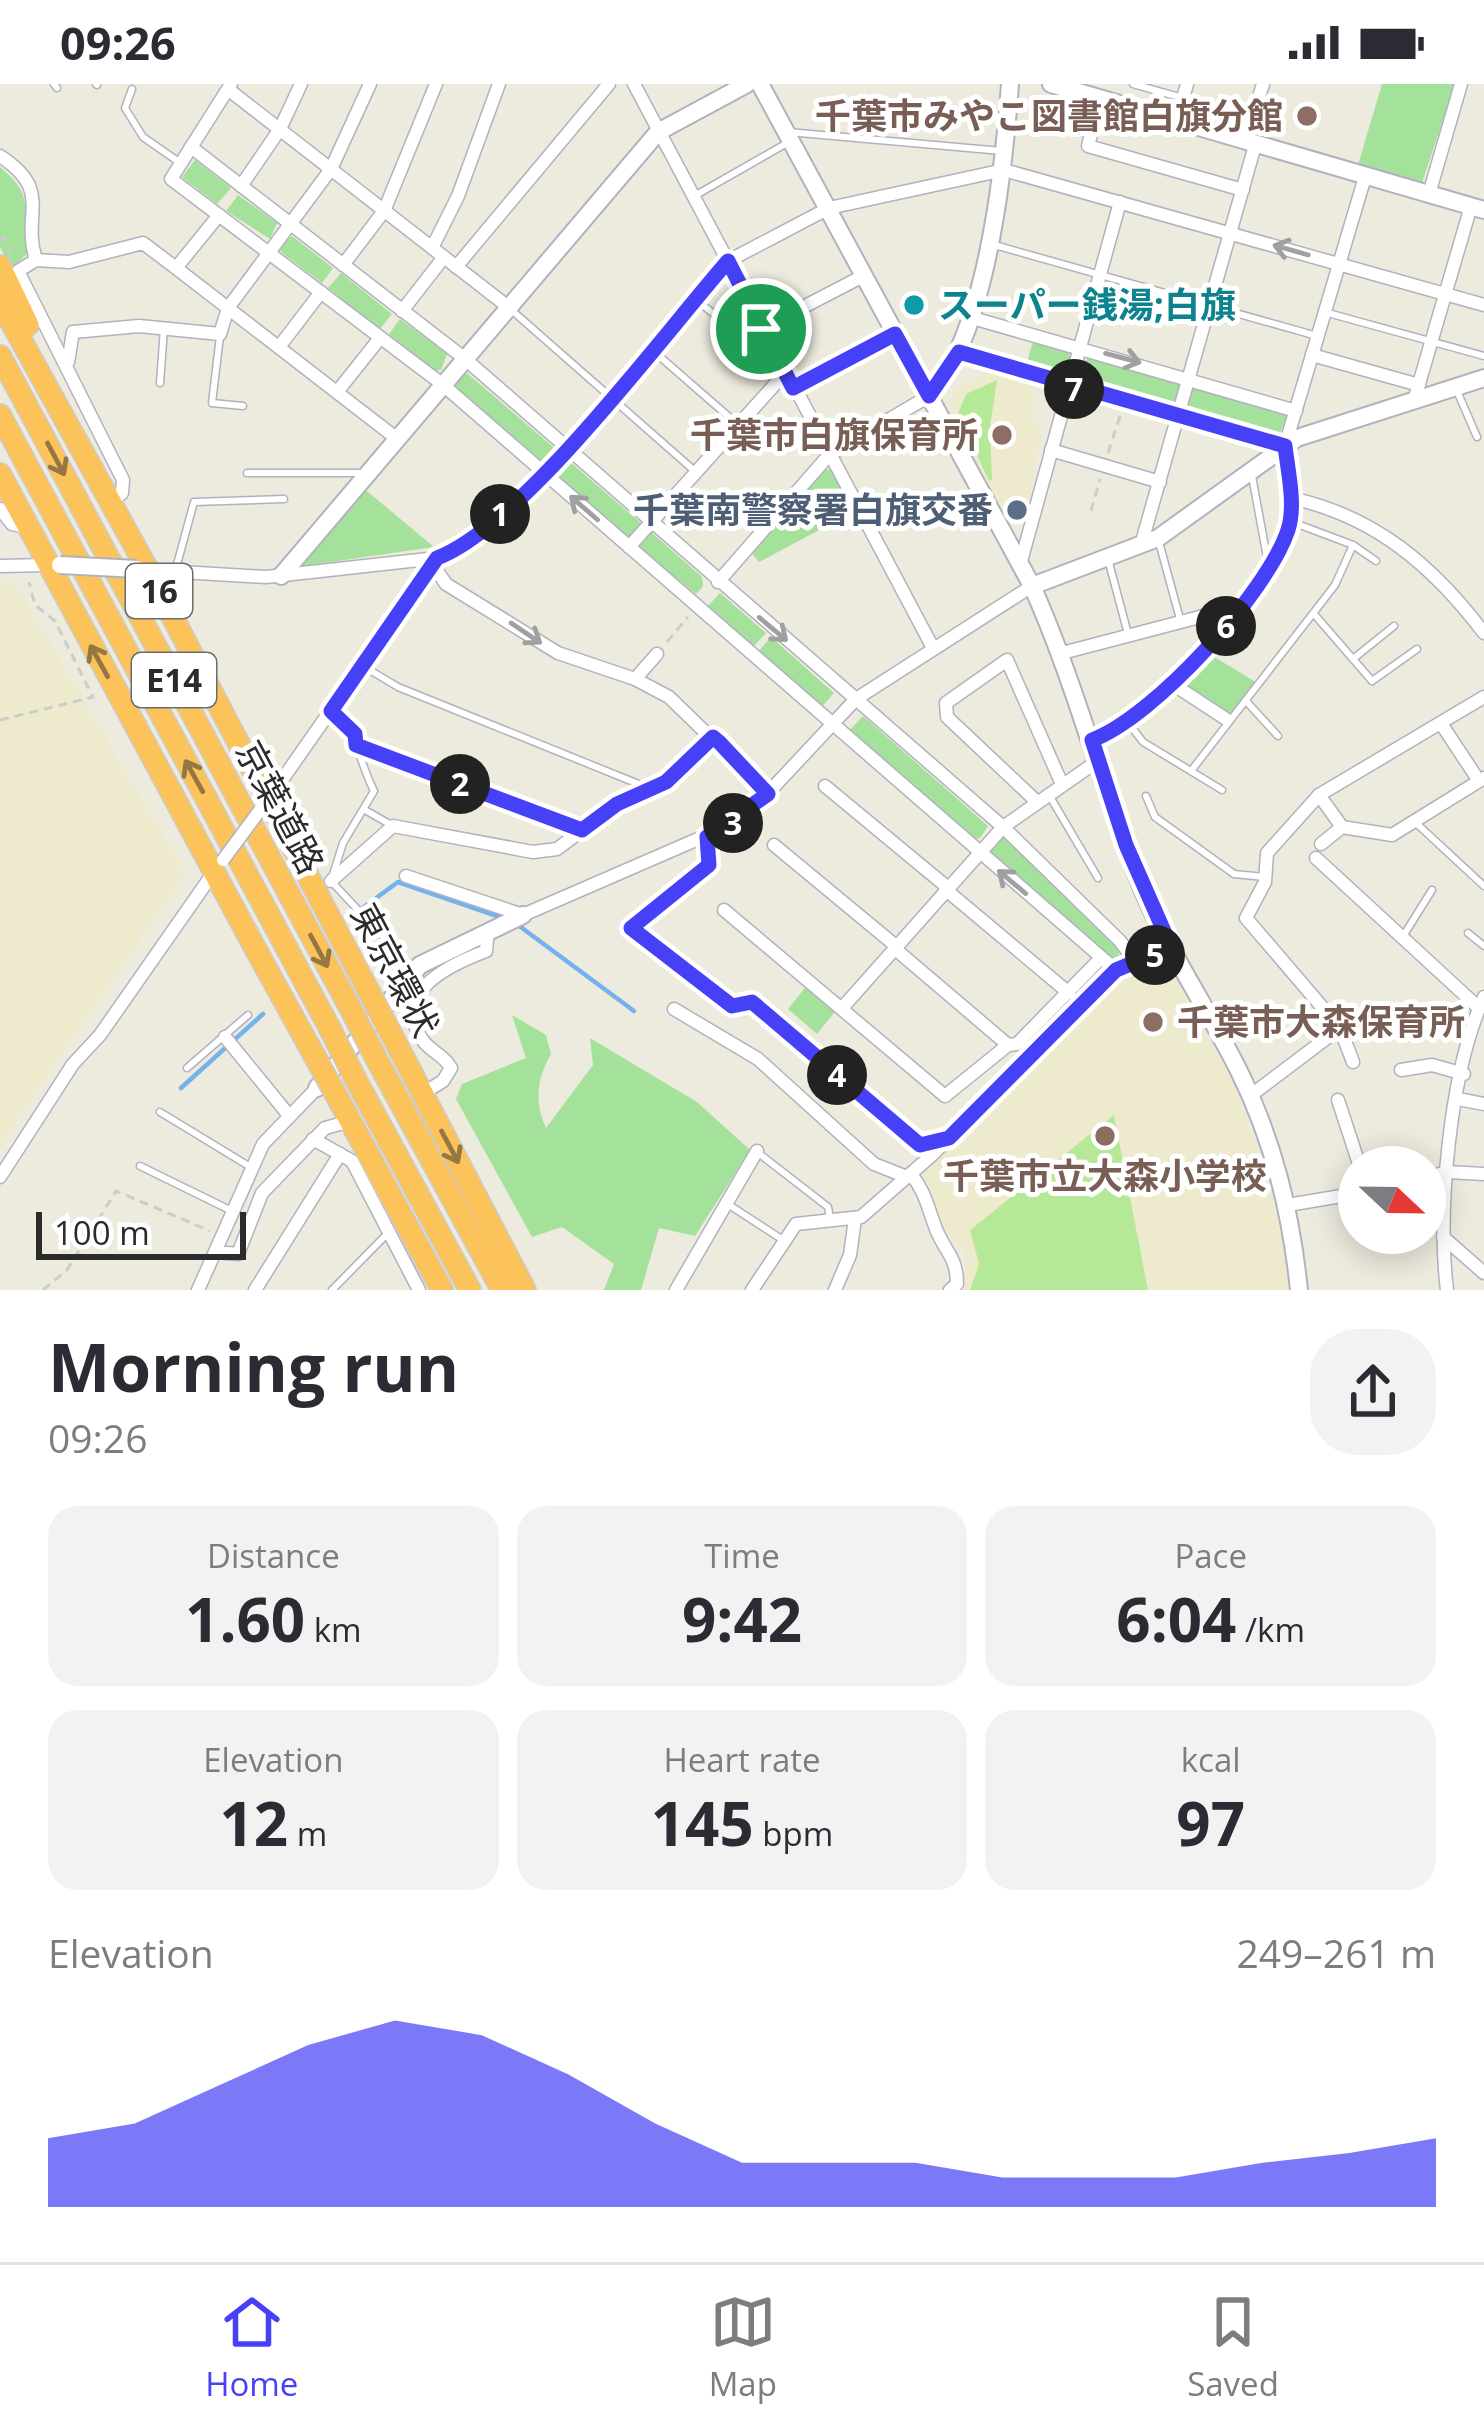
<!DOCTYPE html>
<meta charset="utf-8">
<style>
body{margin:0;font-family:"Open Sans","Noto Sans JP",sans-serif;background:#f2f2f3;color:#2b2b33;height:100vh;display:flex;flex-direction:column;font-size:45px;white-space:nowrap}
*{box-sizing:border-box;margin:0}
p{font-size:39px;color:#7c7c81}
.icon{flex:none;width:66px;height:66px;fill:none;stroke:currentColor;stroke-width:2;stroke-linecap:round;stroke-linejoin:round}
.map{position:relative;height:1206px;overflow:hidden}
.drawer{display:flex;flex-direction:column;background:#fff;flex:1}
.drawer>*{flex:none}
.needle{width:78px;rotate:112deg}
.buttons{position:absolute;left:1338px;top:1062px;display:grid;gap:24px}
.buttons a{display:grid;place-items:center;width:108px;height:108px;border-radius:50%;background:#fff;box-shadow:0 6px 30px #0003;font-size:60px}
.scale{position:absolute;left:36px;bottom:30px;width:210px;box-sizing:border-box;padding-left:12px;border:6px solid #2b2b2b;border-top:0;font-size:33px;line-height:42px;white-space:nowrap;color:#2b2b2b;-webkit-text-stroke:9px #fff;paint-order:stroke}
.pin{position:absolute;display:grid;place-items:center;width:102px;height:102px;color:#fff;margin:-51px;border:6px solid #fff;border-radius:50%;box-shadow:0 3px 12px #0007}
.km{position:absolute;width:60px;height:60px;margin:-30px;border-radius:50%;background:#222;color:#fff;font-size:33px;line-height:60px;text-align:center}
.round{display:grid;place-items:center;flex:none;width:126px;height:126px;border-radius:48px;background:#f2f2f3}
.overview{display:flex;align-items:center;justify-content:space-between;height:204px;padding:0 48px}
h1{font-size:66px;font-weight:700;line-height:90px}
.metrics{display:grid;grid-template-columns:repeat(3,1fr);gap:18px;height:204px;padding:12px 48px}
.metrics div{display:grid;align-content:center;border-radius:30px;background:#f2f2f3;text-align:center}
.metrics b{font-size:60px;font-weight:700}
.metrics small{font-size:33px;font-weight:400}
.metrics p{font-size:33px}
.chart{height:336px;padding:24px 48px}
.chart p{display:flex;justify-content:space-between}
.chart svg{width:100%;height:216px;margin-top:12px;fill:#4641f7;opacity:.7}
.status{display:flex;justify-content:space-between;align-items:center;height:84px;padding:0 60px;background:#fff;direction:ltr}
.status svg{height:33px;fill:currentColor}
.menu{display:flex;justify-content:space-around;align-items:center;height:168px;border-top:3px solid #e1e1e2;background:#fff;font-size:33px;color:#7c7c81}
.menu a{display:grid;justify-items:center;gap:6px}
.menu .on{color:#4641f7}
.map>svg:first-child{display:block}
</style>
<div class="status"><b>09:26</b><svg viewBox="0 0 49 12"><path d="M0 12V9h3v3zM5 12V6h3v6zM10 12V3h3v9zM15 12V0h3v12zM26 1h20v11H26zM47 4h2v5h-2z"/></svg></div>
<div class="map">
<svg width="1484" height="1206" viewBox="0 0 1484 1206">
<rect width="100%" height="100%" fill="#edeade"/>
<g fill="#eeeace">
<polygon points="989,287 1033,299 1034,341 1043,344 1028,418 998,418 949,327 955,305"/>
<polygon points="14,497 185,789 0,1063 0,498"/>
<polygon points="1163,871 1236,1004 1261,1073 1282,1149 1288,1206 957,1206 967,1180 962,1163 940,1142 932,1107 920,1088 1114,895"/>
</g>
<g fill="#a4e29b">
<polygon points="1382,0 1455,0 1422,99 1358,81"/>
<polygon points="195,76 231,104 217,120 182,93"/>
<path d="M0 83C41 116 17 129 28 169L11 185 0 163Z"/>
<polygon points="238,111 277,139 270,155 226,127"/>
<polygon points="292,152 333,184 322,199 281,168 280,163"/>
<polygon points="341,189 392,230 380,245 328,204"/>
<polygon points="400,235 447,270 441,286 434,287 389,250"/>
<polygon points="1033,257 1067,267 1072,275 1068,290 1059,295 1025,285"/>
<polygon points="1092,273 1178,298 1183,305 1179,322 1171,327 1082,302 1082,278"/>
<polygon points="458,289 468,290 553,363 553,372 539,378 453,306"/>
<polygon points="1198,303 1289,329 1276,357 1190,332 1186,323 1190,307"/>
<polygon points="571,379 642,440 627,455 556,395 563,380"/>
<polygon points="832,385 855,427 759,478 751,468 821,386"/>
<polygon points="362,403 434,463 303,482 300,477"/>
<polygon points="650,447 702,493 703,502 696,510 636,462"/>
<polygon points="720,509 766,549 752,564 706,524"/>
<polygon points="771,553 834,609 820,625 757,569"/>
<polygon points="1206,568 1259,600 1230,629 1179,596"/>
<polygon points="863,632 988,742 980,754 973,755 849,647"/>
<polygon points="1006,751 1110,852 1122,876 1114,878 987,766"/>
<polygon points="808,900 838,924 817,950 788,925"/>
<path d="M512 931 546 951 551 970C537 994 534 1019 546 1044L593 981 590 954 697 1018 750 1066 695 1152 659 1144 641 1206H604L614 1180 562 1143 532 1153 456 1015 462 1000 526 974Z"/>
</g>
<g fill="#b5e997">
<polygon points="997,296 990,343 992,396 989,397 958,330 966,310"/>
<polygon points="1114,1031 1148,1206 970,1206 979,1180 970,1146"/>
</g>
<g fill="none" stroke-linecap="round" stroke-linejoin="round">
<g stroke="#73b2ed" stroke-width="4.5">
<polyline points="349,834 398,798 503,834"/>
<polyline points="518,841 634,927"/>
<polyline points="181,1004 263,930"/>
</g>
<defs>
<g id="lane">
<polyline points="54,0 57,4"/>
<polyline points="96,0 97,1"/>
<polyline points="1133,0 1183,14"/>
<polyline points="132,5 125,24 143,53 179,78"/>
<polyline points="788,48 1002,67"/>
<polyline points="696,111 789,58"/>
<polyline points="991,160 1317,252"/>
<polyline points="698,217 785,289"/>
<polyline points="509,224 697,389"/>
<polyline points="1328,229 1484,272"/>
<polyline points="220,252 212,319 243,322"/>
<polyline points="651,265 736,339"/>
<polyline points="160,299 164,244"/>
<polyline points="796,303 891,253"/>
<polyline points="1457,307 1477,353"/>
<polyline points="247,389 363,389"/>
<polyline points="1252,392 1268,479"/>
<polyline points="1292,438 1353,461 1376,477"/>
<polyline points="1159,458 1180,535"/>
<polyline points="1108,475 1128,550"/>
<polyline points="175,488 194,418 284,415"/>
<polyline points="1314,530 1372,597"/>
<polyline points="1353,575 1394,542"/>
<polyline points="363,582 398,603 646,703"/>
<polyline points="1372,597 1417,565"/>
<polyline points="1246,617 1278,652"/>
<path d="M331 627C359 652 358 675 374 707L343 759 331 797 412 884"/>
<polyline points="1130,641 1143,658 1222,706"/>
<polyline points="356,661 582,746"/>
<polyline points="1191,687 1335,501 1353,461"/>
<polyline points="1049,711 1098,794"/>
<polyline points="1146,712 1155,733 1234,790 1265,793"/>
<polyline points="365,726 393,742"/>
<polyline points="1416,739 1484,802"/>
<polyline points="707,753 709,781 631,844 732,922 752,918 919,1061 946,1054"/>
<polyline points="1468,849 1484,862"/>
<polyline points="1402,854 1432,806"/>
<polyline points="187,984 248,931"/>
<polyline points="160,1028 252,1084"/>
<polyline points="757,1068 828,1123 830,1134"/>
<polyline points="140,1082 234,1128"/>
<polyline points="726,1119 783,1156"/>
<polyline points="332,1206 388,1149"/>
</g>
<g id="street">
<polyline points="231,0 171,95 442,300 1116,886"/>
<polyline points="634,0 933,564"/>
<polyline points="229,6 507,222"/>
<polyline points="1100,14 1088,62 1243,106"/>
<polyline points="1177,36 1187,0"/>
<polyline points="1246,55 1263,0"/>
<polyline points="191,63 464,274 1003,743 1120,857 1136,879"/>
<path d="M0 72C54 107 21 129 36 176"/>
<polyline points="241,102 280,45 301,0"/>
<polyline points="1429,110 1461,0"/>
<polyline points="219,131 176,184 396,354"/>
<polyline points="432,164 458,112 499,0"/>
<polyline points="343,181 384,127 436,0"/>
<polyline points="456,183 609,0"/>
<polyline points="402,227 444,173"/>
<polyline points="969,233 1296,327"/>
<polyline points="761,245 863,192"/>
<polyline points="279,263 321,208"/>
<polyline points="959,268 1285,362"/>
<polyline points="1312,271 1419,301"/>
<polyline points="68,278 73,248 139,242 220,250 228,224 331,85 370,0"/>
<polyline points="337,308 380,254"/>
<polyline points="1414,317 1471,122"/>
<polyline points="1051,366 1160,398"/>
<path d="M1291 414C1375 432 1433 482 1484 549"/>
<polyline points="110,420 122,409 123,396 18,187 36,176 69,178 143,159 176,184"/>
<polyline points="0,425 12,440 27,443"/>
<polyline points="1141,461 1256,58"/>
<polyline points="629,463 785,289"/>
<polyline points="433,481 446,500 558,569 635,595 669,613 768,709"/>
<polyline points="1020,481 1120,118"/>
<polyline points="0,482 46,481"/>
<polyline points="148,486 266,493 437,474 454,468 529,407 728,177 829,124 1004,86 1484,221"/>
<polyline points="718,498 829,371 929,312"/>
<polyline points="1062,569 1238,523"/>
<polyline points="635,595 657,570"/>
<polyline points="1171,599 1226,635"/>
<polyline points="1442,641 1479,697"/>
<polyline points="1092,656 1128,639 1222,547 1269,484 1290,441 1285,362 1365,93"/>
<polyline points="825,702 947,803"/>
<polyline points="1319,711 1342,743"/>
<polyline points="268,716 435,477"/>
<polyline points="1035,716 947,633 946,619 1007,576 1061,698"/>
<polyline points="1321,760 1342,743 1392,751 1484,694"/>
<polyline points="774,761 896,862"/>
<polyline points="1316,774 1479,924"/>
<polyline points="406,792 523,831 728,742 768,709 856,615 1032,502"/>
<polyline points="331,797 393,742 533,768 557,765 617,720 666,698 713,653"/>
<polyline points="945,805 1069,909"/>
<polyline points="724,826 945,1012 1008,961 1017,960 1101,874"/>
<polyline points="894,864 1008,961"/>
<polyline points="843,923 1003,743 1099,676"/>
<polyline points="674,925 758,975 874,1080 907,1093"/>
<polyline points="225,953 287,1029"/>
<polyline points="1353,978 1340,944 1246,834 1265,798 1267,769 1319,711 1484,613"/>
<polyline points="1401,986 1432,981 1464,990"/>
<path d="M422 1010 443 997 451 984C444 971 433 969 424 958 388 909 449 881 486 867L488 846"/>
<polyline points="1250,1012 1340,944"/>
<polyline points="1458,1015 1484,1020"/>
<polyline points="1338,1016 1360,1083"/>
<polyline points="313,1055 352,1077 419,1206"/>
<path d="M911 1090C926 1109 927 1122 936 1145 945 1168 957 1173 957 1200L950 1206"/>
<polyline points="0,1093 73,980 100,951 216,785"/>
<polyline points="1425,1094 1447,1088 1484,1090"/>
<polyline points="1288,1121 1359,1109"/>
<polyline points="1443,1153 1484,1189"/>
<polyline points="216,1168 238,1170 262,1109 325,1044 351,1037"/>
<polyline points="198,1206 263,1060 317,1004"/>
<polyline points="255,1206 340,1070"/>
<polyline points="676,1206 757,1067"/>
<polyline points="752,1206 796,1140 861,1133 932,1071 1116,886 1171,864"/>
<polyline points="835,1206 850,1171 855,1135"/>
<path d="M1447 1206C1437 1126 1450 987 1484 913"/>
</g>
<g id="secondary">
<path d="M760 0 1032 502C1076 600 1101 703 1141 802 1168 867 1208 925 1239 987 1274 1058 1291 1129 1299 1206"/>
<polyline points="1051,0 1484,126"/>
<path d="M929 312C987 251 1004 83 1010 0"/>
<polyline points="281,492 658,48 747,0"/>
<polyline points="1032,502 1158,454 1297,354 1484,294"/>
<polyline points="317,1004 420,881 523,831"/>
</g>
<g id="highway">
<polyline points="0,182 28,241"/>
<polyline points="0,218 148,486 312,800"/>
<polyline points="0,272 348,920"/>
<polyline points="0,331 329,943"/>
<polyline points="0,390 255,864"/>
<polyline points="396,959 525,1206"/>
<polyline points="378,978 502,1206"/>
<polyline points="356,996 470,1206"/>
<polyline points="341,1020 442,1206"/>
</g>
</defs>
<use href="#lane" stroke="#b2b1bf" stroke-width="9"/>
<use href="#street" stroke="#b2b1bf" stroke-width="15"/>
<use href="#secondary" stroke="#b2b1bf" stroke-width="20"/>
<use href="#highway" stroke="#ccc" stroke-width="24"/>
<g stroke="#ccc" stroke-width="3" stroke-dasharray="9 6" stroke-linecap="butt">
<polyline points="0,156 4,153 11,169"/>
<polyline points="1108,369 1122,326"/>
<polyline points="1091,427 1100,395"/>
<polyline points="667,558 688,533"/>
<polyline points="0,636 93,613 55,537 35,521 29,498"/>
<polyline points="43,1206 67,1186 116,1107 210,1147"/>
</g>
<use href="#lane" stroke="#fff" stroke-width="6"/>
<use href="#street" stroke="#fff" stroke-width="12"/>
<use href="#secondary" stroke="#fff" stroke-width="16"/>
<use href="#highway" stroke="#fcc35a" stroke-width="21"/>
<defs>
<polyline id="street-bridge" points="223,776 260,726"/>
<polyline id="secondary-bridge" points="60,481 137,485"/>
<g id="highway-bridge">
<polyline points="312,800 396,959"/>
<polyline points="255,864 341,1020"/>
<polyline points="348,920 378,978"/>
<polyline points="329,943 356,996"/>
</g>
</defs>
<use href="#street-bridge" stroke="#b2b1bf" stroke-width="15" stroke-linecap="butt"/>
<use href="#secondary-bridge" stroke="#b2b1bf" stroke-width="20" stroke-linecap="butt"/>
<use href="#highway-bridge" stroke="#ccc" stroke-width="24" stroke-linecap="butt"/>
<use href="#street-bridge" stroke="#fff" stroke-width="12"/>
<use href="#secondary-bridge" stroke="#fff" stroke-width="16"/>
<use href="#highway-bridge" stroke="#fcc35a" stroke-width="21"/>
</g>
<defs><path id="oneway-shaft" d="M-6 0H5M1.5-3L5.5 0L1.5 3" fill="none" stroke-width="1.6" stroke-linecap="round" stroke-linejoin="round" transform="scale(3)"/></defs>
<g stroke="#a0a0a0">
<use href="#oneway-shaft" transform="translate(1291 166) rotate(-164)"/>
<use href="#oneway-shaft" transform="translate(1123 274) rotate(15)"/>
<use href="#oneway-shaft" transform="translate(584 424) rotate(-139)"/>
<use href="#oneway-shaft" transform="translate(773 545) rotate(40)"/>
<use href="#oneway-shaft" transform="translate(526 549) rotate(34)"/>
<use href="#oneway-shaft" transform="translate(1012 798) rotate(-140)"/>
</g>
<g stroke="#947742">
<use href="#oneway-shaft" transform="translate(56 375) rotate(62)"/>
<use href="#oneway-shaft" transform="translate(99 577) rotate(-119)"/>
<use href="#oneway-shaft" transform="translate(194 692) rotate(-119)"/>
<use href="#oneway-shaft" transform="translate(319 867) rotate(62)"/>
<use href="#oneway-shaft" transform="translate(450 1063) rotate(62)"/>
</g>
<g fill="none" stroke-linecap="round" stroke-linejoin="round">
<defs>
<path id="route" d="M728 177 793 304 895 250 929 312 959 268 1285 362C1288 388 1296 421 1288 446 1267 509 1154 633 1092 656L1126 761 1171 863 1116 886 949 1054 920 1061 752 918 732 922 631 844 709 781 707 753 768 710 719 658 713 653 666 698 617 720 582 746 356 661 355 650 331 627 437 474C522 442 663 251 728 177Z"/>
</defs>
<use href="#route" stroke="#fff" stroke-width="24"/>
<use href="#route" stroke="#4641f7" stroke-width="15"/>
</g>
<g fill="#8d6e63" stroke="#fff" stroke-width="4.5">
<circle cx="1307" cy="32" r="12"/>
<circle cx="1002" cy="351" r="12"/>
<circle cx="1153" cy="938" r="12"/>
<circle cx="1105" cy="1052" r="12"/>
</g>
<circle fill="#0f9aa8" stroke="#fff" stroke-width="4.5" cx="914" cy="221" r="12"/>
<circle fill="#5c6f8a" stroke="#fff" stroke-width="4.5" cx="1017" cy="426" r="12"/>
<g text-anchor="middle" stroke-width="10" stroke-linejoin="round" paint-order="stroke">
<g fill="#fff" stroke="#6b6b6b" stroke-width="3">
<rect x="126" y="480" width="66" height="54" rx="9"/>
<rect x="132" y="569" width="84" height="54" rx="9"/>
</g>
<g font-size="33" font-weight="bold" fill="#2b2b2b">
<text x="159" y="519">16</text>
<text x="174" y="608">E14</text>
</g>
<g font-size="36" font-weight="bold" fill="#785e54" stroke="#fff" text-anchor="end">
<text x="1283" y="45">千葉市みやこ図書館白旗分館</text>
<text x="978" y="364">千葉市白旗保育所</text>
<text x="1177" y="951" text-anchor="start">千葉市大森保育所</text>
<text x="1105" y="1105" text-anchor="middle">千葉市立大森小学校</text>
</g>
<g font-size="36" font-weight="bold" fill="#0d838f" stroke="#fff" text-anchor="start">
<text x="938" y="234">スーパー銭湯;白旗</text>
</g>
<g font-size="36" font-weight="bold" fill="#4e5e75" stroke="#fff" text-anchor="end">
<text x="993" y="439">千葉南警察署白旗交番</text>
</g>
<g font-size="36" fill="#2b2b2b" stroke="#fff">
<text transform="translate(280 723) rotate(62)" y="13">京葉道路</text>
<text transform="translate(395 886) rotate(62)" y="13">東京環状</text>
</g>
</g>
</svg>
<div class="buttons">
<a><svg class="needle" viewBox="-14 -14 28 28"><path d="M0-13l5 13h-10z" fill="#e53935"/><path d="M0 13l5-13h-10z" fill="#7c7c81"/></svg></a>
</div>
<div class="scale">100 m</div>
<div class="pin" style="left:761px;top:245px;background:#1e9e55"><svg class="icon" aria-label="arrive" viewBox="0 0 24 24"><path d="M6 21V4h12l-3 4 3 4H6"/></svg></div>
<b class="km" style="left:500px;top:430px">1</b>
<b class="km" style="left:460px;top:700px">2</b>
<b class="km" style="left:733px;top:739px">3</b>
<b class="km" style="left:837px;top:991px">4</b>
<b class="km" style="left:1155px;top:871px">5</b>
<b class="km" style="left:1226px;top:542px">6</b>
<b class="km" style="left:1074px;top:305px">7</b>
</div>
<section class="drawer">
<div class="overview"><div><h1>Morning run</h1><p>09:26</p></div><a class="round"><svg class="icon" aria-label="share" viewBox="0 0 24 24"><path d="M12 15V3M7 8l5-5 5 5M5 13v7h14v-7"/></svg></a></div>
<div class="metrics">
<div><p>Distance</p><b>1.60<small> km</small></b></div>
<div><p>Time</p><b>9:42</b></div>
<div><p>Pace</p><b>6:04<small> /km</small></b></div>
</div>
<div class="metrics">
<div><p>Elevation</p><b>12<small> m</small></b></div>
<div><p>Heart rate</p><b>145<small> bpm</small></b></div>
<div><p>kcal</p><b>97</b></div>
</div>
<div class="chart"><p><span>Elevation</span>249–261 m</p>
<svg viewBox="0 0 160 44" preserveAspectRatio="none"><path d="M0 44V30L10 27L20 19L30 11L40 6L50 9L60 17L70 27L80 35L90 35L100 35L110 38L120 38L130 38L140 35L150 33L160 30V44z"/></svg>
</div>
</section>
<nav class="menu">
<a class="on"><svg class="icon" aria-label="home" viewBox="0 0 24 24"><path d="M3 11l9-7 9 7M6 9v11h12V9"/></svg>Home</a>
<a><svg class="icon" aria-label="map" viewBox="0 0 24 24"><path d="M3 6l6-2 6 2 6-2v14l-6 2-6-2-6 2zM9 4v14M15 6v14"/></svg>Map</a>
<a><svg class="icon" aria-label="saved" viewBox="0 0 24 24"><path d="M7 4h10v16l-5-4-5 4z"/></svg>Saved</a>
</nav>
